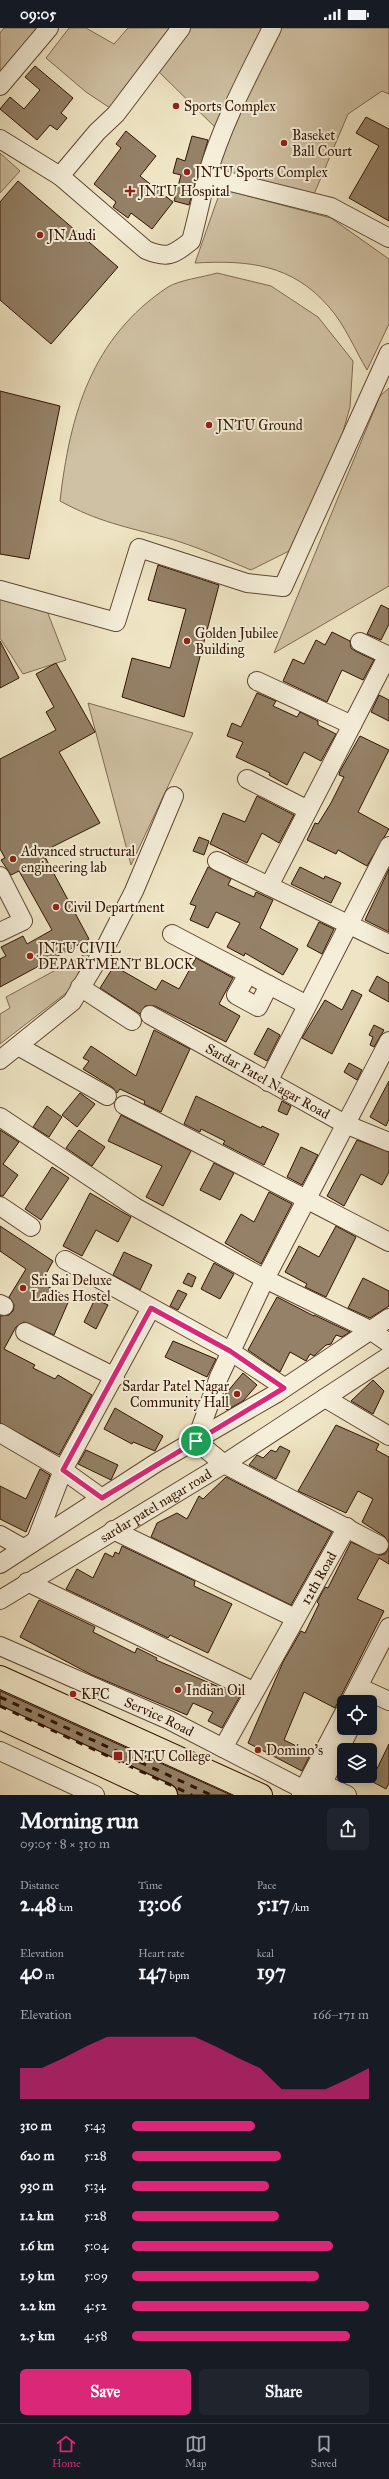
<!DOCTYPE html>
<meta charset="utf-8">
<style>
body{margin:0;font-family:"IM FELL Great Primer",serif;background:#20242c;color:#f1f3f6;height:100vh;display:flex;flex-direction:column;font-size:15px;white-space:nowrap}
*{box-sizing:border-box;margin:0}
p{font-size:13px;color:#9ea1a6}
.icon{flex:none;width:22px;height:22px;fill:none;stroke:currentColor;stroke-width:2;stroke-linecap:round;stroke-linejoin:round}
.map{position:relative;height:1767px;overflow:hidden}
.drawer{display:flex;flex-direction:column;background:#171b24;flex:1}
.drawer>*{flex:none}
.fabs{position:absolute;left:337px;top:1667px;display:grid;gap:8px}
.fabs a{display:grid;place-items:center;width:40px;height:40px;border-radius:6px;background:#171b24;box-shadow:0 2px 10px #0003;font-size:20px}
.pin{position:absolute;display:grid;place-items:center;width:34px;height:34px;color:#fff;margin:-17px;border:2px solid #fff;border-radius:50%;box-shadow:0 1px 4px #0007}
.round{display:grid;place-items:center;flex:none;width:42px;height:42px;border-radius:6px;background:#20242c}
.head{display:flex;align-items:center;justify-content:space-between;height:68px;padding:0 20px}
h1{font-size:22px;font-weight:700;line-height:30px}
.figures{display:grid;grid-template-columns:repeat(3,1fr);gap:6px;height:68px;padding:4px 20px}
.figures div{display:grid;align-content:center}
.figures b{font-size:20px;font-weight:700}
.figures small{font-size:11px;font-weight:400}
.figures p{font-size:11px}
.chart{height:112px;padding:8px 20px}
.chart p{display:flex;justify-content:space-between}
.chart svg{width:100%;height:72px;margin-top:4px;fill:#db2777;opacity:.7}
.action{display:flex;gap:8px;margin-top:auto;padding:8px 20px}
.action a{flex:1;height:46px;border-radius:6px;background:#db2777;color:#fff;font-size:16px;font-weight:700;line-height:46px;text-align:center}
.action a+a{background:#20242c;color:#f1f3f6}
ul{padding:0 20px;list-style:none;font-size:13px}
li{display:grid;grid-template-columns:64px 48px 1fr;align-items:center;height:30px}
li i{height:10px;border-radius:5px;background:#db2777}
.status{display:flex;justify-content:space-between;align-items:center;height:28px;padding:0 20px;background:#171b24;direction:ltr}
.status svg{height:11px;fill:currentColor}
.tab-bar{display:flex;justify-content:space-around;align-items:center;height:56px;border-top:1px solid #363941;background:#171b24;font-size:11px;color:#9ea1a6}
.tab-bar a{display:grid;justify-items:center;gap:2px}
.tab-bar .selected{color:#db2777}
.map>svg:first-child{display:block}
</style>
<div class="status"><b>09:05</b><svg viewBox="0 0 49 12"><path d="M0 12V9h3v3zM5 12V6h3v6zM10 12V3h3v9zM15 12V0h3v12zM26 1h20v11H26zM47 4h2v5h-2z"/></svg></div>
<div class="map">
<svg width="389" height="1767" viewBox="0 0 389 1767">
<rect width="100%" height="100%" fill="#efe5c4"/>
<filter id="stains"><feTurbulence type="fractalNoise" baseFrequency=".005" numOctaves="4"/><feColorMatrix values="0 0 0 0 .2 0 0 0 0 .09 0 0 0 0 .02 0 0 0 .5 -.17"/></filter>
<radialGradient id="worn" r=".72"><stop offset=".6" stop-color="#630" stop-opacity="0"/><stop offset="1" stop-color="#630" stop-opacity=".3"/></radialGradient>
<g fill="#cfc1a3" stroke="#806a53">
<polygon points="4,0 41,0 0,47 0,5"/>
<polygon points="69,0 86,0 114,16 128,0 389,0 389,66 382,63 348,86 312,171 212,145 226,110 152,37 116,84 86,64 46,30"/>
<polygon points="0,125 20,143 0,165"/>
<path d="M221 161 331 190 389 231V296L367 342C355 322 345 297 329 279 292 236 248 232 195 235Z"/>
<path d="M217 245 271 258 318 289 353 333 350 379 340 414 289 523 251 542C224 531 196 518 167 510 127 499 98 494 60 473 70 387 91 310 168 259 179 252 204 249 217 245Z"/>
<polygon points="389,360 389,558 274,625 380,368"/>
<polygon points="0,570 47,583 66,632 23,646 0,610"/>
<polygon points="88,675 193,705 131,837"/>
<polygon points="89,924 70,962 0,1016 0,986 10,980 6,969"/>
</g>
<g fill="#948167" stroke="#311403">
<polygon points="35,38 73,70 61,85 67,90 57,102 50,97 37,112 0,81 10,69 24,81 40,62 25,49"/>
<polygon points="366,89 389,101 389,193 349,170 379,118 356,105"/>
<polygon points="126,103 156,128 140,148 173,174 152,201 131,185 128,190 113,179 116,174 94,156 121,120 116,116"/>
<polygon points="192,108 208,112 189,177 174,173 181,147 173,145 177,130 185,133"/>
<polygon points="18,153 118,239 51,316 0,272 0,174"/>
<polygon points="0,363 60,378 29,531 0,526"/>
<polygon points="158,537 219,557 184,689 122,669 132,630 170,640 186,581 148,572"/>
<polygon points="381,577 389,581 389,596 381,612 367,606"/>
<polygon points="332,604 350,613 351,620 355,623 374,632 363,652 342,642 327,674 283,653 293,631 304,636 316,612 325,617"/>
<polygon points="0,613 19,650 0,660"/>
<polygon points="56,635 95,704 59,724 100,795 52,819 55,824 45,829 89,911 0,959 0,931 6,928 1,919 23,908 27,916 52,902 19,843 11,847 1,832 5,830 0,821 0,731 56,702 46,684 54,679 36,646"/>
<polygon points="257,665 276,673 273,678 297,689 300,684 318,693 318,697 336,706 321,733 304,724 287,757 269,747 270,745 236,729 243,714 227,708 232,695 241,699"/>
<polygon points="379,667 389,672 389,693 371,684"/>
<polygon points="360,708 389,722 358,784 389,801 367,838 338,822 336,826 307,812 315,795 318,796 331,775 344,749 339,747 340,743"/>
<polygon points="257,768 294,787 279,815 262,805 247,835 229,826 229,825 210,816 223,785 245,794"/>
<polygon points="199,809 209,813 204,827 193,823"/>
<polygon points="208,839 231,851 228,857 254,869 256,864 273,872 260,900 298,921 283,947 245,925 244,928 227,919 240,895 216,884 208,900 190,892 196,878 190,876"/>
<polygon points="300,839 324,851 325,848 341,855 331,875 291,856"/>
<polygon points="389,841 389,904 365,892"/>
<polygon points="319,894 334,901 322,926 307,918"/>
<polygon points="196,930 233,950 219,976 240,988 226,1014 155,978 145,978 140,986 100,960 114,938 156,962 162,952 179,961"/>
<polygon points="377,948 389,955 389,974 369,963"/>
<polygon points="352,962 362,967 332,1026 302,1010 325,972 342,982"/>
<polygon points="374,997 384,1002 374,1019 370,1017 373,1009 369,1007"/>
<polygon points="268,1000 280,1007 267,1033 254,1026"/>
<polygon points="154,1002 190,1021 161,1084 144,1076 145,1073 120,1061 117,1065 112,1059 83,1041 89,1033 83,1030 91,1018 136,1048"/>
<polygon points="349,1035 362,1042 357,1052 344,1044"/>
<polygon points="389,1053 389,1091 386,1098 370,1089"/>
<polygon points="80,1065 95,1076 77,1099 62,1087"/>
<polygon points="196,1068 261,1100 262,1098 279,1106 264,1137 223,1116 225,1113 201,1101 200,1104 184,1096"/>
<polygon points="282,1073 291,1078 287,1087 278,1083"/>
<polygon points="47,1078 62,1089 49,1109 33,1099"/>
<polygon points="121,1087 191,1123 163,1178 146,1169 162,1138 108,1113"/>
<polygon points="0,1102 19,1114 3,1136 18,1147 3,1168 0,1168"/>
<polygon points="79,1102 105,1119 92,1138 66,1120"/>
<polygon points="357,1112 389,1124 389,1144 382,1157 361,1146 344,1178 327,1168"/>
<polygon points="301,1119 318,1127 302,1157 287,1149"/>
<polygon points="214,1135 234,1145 220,1172 200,1162"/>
<polygon points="52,1139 69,1150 41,1192 25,1181"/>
<polygon points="269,1164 292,1176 261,1236 225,1215 241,1186 254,1194"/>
<polygon points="90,1165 131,1189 118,1214 96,1202 82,1228 63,1218"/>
<polygon points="0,1198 53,1233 41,1255 70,1270 54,1307 24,1294 16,1299 4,1321 35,1337 33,1340 55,1351 58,1347 92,1367 59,1427 0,1395 0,1288 9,1287 13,1283 14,1277 9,1269 26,1241 0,1223"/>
<polygon points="336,1198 356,1209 326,1269 305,1259 307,1256 285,1244 299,1218 319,1229"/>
<polygon points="124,1224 152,1237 140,1262 113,1247"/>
<polygon points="214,1235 234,1246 220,1271 201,1261"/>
<polygon points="188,1245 196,1249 192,1259 183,1255"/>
<polygon points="363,1250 389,1263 389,1278 370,1290 348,1280"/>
<polygon points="178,1262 187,1266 178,1282 170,1278"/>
<polygon points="277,1269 314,1288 314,1287 350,1304 342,1309 336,1307 331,1316 326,1317 314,1328 310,1326 306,1333 290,1324 280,1344 248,1322"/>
<polygon points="95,1271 108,1277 96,1301 84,1294"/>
<polygon points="173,1313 216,1331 207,1349 165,1329"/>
<polygon points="243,1345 257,1357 243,1373 227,1382 220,1376 223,1369"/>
<polygon points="373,1352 384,1363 373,1386 351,1373"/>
<polygon points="115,1380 163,1408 155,1423 133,1414 132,1416 104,1401"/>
<polygon points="336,1397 379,1416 376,1422 389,1429 389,1515 384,1508 362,1494 373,1471 358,1463 346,1485 298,1463"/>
<polygon points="280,1418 290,1423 276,1451 249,1437 257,1427 263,1430 271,1422 276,1424"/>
<polygon points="86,1422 118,1437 111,1452 78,1436"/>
<polygon points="40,1441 50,1447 26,1504 0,1491 0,1458 26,1471"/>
<polygon points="226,1449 332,1504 291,1577 151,1509 157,1495 177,1485 187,1491 199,1468 203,1471"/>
<polygon points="351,1514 379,1527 385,1526 389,1519 389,1536 379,1530 357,1571 384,1583 335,1680 304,1664 284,1712 311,1725 302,1743 248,1715 283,1634 301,1603 305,1605 319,1576 317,1574 325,1559 328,1560"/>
<polygon points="122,1518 195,1553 194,1558 232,1576 208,1625 170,1607 168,1610 145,1599 66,1561 77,1541 93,1550 105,1525 113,1529 115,1524 119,1526"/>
<polygon points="39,1572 95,1599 93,1604 135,1625 137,1620 157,1630 156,1632 240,1668 222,1700 208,1693 213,1684 193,1675 187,1687 92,1647 20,1609"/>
<polygon points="0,1663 231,1767 178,1767 176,1760 171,1756 0,1678"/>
<polygon points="389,1716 389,1755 386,1761 371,1753"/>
</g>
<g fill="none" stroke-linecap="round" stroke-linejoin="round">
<defs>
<g id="minor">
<polyline points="0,58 49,0"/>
<path d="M0 111 60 148 146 222C168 231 173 227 191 213 197 192 201 170 207 148 222 96 248 48 272 0"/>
<polyline points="60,148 97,104 116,86 181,0"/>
<polyline points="207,148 331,179 389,210"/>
<polyline points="0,562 116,594 139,520 247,555 283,559 389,325"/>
<polyline points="360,614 389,628"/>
<polyline points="257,653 352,697"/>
<polyline points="247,751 308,782"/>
<polyline points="217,833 389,916"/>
<polyline points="0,848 23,893 0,904"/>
<polyline points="269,858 388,627"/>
<polyline points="172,906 307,977"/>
<polyline points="248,946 236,967 258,979 269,957"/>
<polyline points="80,959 132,993"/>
<path id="s1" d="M150 987 345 1096 389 1114"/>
<polyline points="18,1018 107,1068"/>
<polyline points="0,1032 72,974 106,918 134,863 174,768"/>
<polyline points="268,1054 389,818"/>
<polyline points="124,1077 389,1214"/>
<polyline points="0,1089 135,1179 265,1251 370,1302 389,1315"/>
<polyline points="0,1178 31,1199"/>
<polyline points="65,1232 230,1323 284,1359"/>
<polyline points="0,1276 4,1278"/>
<polyline points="25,1304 115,1349"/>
<polyline points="325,1370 389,1408"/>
<polyline points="0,1405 63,1442 102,1470"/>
<polyline points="196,1413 219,1349 265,1251 389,1013"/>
<polyline points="196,1413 224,1436 379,1517"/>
<polyline points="113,1502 295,1590"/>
<polyline points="0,1507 23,1520"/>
<polyline points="37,1510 63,1442 151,1280"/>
<polyline points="0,1536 156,1435 277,1365 389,1290"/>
<polyline points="27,1554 253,1663"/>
<path id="s2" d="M0 1572 224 1436 389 1328"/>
<path id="s3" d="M0 1618 169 1692 314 1767"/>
<polyline points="367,1663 389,1673"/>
<polyline points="350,1674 389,1599"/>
<path id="s4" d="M223 1720 347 1499"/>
<polyline points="0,1723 95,1767"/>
<polyline points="323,1756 347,1767"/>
<polyline points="301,1767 344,1685"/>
<polyline points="317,1767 350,1700"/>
</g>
<g id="highway">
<polyline points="0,1649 261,1767"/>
<polyline points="0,1690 166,1767"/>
</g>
</defs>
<use href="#minor" stroke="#604833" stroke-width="20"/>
<use href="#highway" stroke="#311403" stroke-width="24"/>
<use href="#minor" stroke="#f5eed9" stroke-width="18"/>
<use href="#highway" stroke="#efe5c4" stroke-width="22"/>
<g stroke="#311403" stroke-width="3" stroke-dasharray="7 7" stroke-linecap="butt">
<polyline points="0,1669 211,1767"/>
<polyline points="0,1678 192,1767"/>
</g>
</g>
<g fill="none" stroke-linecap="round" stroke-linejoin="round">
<defs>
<polygon id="route" points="151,1280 230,1323 284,1360 102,1470 63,1442"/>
</defs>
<use href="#route" stroke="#fff" stroke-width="8"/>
<use href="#route" stroke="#db2777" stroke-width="5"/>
</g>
<g fill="#8f2418" stroke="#f5eed9" stroke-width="1.5">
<circle cx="176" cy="78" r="4"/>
<circle cx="284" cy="115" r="4"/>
<circle cx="187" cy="144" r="4"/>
<path d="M128 157h4v4h4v4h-4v4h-4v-4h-4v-4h4z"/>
<circle cx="40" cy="207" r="4"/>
<circle cx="209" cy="397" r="4"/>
<circle cx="187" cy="613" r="4"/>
<circle cx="13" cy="831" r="4"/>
<circle cx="56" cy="879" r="4"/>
<circle cx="30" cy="928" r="4"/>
<circle cx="23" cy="1260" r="4"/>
<circle cx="237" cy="1366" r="4"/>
<circle cx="178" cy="1662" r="4"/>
<circle cx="73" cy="1666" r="4"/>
<circle cx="258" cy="1722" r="4"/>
<rect x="113" y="1723" width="10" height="10" rx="2"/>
</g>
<g text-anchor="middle" stroke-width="4" stroke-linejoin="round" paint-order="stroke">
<g font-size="14" fill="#311403" stroke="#f5eed9" text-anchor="start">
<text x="184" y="83">Sports Complex</text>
<text x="292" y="112">Baseket<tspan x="292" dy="16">Ball Court</tspan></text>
<text x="195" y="149">JNTU Sports Complex</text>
<text x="139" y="168">JNTU Hospital</text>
<text x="48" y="212">JN Audi</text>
<text x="217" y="402">JNTU Ground</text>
<text x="195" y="610">Golden Jubilee<tspan x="195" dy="16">Building</tspan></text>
<text x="21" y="828">Advanced structural<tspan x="21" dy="16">engineering lab</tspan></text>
<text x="64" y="884">Civil Department</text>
<text x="38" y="925">JNTU CIVIL<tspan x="38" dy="16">DEPARTMENT BLOCK</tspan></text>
<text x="31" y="1257">Sri Sai Deluxe<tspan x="31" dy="16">Ladies Hostel</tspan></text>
<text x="229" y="1363" text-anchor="end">Sardar Patel Nagar<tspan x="229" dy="16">Community Hall</tspan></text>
<text x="186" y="1667">Indian Oil</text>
<text x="81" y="1671">KFC</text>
<text x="266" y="1727">Domino's</text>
<text x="127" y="1733">JNTU College</text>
</g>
<g font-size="14" fill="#311403" stroke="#f5eed9">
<text dy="5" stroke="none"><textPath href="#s1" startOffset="135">Sardar Patel Nagar Road</textPath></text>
<text dy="5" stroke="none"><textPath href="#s2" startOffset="182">sardar patel nagar road</textPath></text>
<text dy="5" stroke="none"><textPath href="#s4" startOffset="195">12th Road</textPath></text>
<text dy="5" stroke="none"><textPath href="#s3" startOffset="174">Service Road</textPath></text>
</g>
</g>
<rect width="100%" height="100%" filter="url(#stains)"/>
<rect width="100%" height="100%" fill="url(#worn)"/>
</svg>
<div class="fabs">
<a><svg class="icon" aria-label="locate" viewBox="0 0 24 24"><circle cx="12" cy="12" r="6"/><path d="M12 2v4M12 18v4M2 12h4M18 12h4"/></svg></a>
<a><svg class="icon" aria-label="layers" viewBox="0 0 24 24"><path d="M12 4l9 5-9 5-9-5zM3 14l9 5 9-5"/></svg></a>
</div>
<div class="pin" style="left:196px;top:1413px;background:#1e9e55"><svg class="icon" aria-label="arrive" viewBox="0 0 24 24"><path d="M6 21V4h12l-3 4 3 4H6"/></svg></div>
</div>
<section class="drawer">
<div class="head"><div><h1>Morning run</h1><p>09:05 · 8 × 310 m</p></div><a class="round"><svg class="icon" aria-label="share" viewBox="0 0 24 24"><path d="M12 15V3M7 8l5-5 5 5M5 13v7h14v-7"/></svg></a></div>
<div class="figures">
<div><p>Distance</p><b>2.48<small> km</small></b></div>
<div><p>Time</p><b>13:06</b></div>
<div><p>Pace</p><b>5:17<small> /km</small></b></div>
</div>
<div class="figures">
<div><p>Elevation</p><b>40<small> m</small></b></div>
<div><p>Heart rate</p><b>147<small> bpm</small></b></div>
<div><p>kcal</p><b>197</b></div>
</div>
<div class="chart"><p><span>Elevation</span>166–171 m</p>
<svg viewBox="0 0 160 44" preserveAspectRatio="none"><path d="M0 44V25L10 25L20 19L30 12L40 6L50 6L60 6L70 6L80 6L90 12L100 19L110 25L120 38L130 38L140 38L150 32L160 25V44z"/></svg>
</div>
<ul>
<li><b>310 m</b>5:43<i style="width:52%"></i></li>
<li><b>620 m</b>5:28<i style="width:63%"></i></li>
<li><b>930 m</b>5:34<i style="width:58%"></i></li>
<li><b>1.2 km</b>5:28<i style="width:62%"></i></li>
<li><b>1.6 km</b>5:04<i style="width:85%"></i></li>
<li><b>1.9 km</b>5:09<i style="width:79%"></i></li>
<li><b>2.2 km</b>4:52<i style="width:100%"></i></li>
<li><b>2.5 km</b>4:58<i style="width:92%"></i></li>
</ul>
<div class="action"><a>Save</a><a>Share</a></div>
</section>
<nav class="tab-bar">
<a class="selected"><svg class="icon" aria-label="home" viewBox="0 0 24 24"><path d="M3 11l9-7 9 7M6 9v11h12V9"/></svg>Home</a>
<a><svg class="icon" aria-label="map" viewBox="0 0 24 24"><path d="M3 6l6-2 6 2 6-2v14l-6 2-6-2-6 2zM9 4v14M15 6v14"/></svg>Map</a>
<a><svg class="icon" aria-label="saved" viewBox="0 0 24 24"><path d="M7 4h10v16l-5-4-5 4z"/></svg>Saved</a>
</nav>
